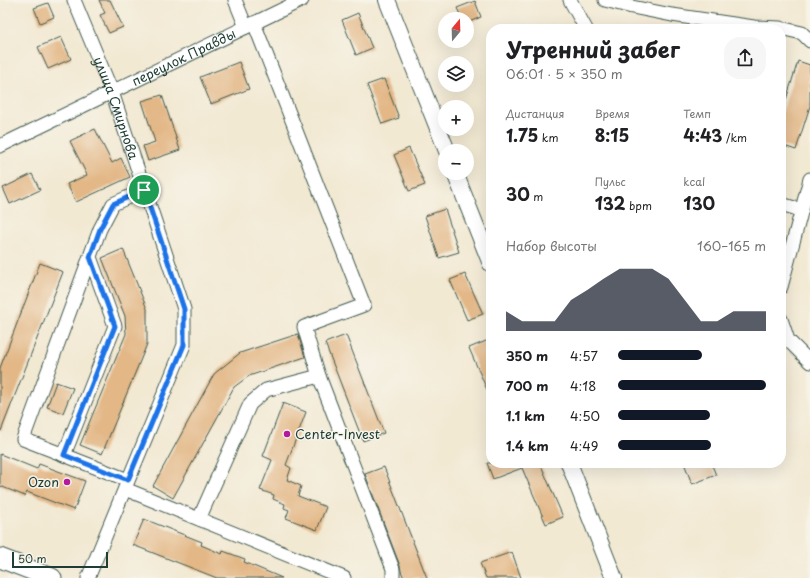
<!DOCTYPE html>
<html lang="ru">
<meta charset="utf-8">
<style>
body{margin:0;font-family:"Playpen Sans",sans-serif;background:#f6f6f6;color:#202124;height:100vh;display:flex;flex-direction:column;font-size:15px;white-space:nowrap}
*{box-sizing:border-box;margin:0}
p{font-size:13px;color:#757577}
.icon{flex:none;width:22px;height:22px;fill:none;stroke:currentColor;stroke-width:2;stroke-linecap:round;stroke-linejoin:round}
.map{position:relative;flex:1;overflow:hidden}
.panel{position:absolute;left:486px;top:24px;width:300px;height:444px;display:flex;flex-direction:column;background:#fff;border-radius:16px;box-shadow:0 4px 16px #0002}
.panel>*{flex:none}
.needle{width:26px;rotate:19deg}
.fabs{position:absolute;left:438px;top:12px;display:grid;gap:8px}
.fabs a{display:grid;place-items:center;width:36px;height:36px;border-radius:50%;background:#fff;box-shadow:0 4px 16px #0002;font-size:20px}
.scale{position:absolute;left:12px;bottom:10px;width:96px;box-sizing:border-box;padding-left:4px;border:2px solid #1f3d34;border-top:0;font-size:11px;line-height:14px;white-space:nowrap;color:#1f3d34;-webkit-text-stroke:3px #f7f3e8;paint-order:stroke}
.pin{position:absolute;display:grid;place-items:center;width:34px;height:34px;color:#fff;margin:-17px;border:2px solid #fff;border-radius:50%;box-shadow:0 1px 4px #0007}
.round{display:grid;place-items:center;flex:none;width:42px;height:42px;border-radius:16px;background:#f6f6f6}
.head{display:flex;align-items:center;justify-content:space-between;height:68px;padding:0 20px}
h1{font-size:22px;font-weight:700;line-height:30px}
.stats{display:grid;grid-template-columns:repeat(3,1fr);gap:6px;height:68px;padding:4px 20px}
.stats div{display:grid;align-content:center}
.stats b{font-size:17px;font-weight:700}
.stats small{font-size:11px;font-weight:400}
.stats p{font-size:11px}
.chart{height:112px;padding:8px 20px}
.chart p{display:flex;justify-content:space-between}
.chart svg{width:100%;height:72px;margin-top:4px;fill:#111827;opacity:.7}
ul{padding:0 20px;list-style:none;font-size:13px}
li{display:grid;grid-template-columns:64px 48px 1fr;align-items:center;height:30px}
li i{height:10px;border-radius:5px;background:#111827}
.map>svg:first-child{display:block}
</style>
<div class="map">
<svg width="810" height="578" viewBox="0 0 810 578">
<rect width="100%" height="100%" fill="#f7f3e8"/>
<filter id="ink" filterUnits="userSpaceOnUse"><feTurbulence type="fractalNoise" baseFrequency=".025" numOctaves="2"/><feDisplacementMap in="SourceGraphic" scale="8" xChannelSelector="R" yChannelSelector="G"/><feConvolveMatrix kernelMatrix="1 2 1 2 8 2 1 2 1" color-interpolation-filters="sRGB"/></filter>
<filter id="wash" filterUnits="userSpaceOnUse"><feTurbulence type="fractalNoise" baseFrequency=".012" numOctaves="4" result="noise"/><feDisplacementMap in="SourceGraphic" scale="16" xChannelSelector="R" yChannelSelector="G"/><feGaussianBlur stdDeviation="0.9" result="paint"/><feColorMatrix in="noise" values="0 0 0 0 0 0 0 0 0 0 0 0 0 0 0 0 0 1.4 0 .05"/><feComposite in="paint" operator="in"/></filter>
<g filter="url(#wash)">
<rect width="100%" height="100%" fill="#f2e9d3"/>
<g id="blocks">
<g fill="#e3b786">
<polygon points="99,0 110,0 123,27 109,33 100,15 105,13"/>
<polygon points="475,1 481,17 467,23 467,19 462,19 457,8"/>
<polygon points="48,3 54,17 40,23 34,8"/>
<polygon points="358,13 372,48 356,55 342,20"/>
<polygon points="61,37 71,59 48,69 38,47"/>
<polygon points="798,61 810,65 810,106 796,150 781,145 781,116"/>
<polygon points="239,62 249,89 211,104 200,77"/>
<polygon points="384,79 399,118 382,124 367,85"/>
<polygon points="162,95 180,150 148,161 143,146 155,142 142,101"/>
<polygon points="95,129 112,163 121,158 130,177 76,202 67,184 87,175 70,141"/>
<polygon points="409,148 425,185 409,191 394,155"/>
<polygon points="32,174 40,190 10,204 3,188"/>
<polygon points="445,209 459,252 439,258 425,216"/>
<polygon points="123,249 147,309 147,344 102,454 80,445 126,334 125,316 102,258"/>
<polygon points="40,263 63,272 1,431 0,431 0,368"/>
<polygon points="465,274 483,314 467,320 450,280"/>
<polygon points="298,334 305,357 249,376 234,387 173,498 153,486 214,374 240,353"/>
<polygon points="346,335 384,433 363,441 325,343"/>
<polygon points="491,339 491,399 469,348"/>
<polygon points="56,382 73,388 63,413 47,407"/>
<polygon points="283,403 306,412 286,465 291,468 287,480 301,486 298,496 326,507 317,530 286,518 289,510 284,508 285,504 273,499 274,495 260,490 272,460 263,456"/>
<polygon points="0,454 37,469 39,464 85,481 74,510 27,492 25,496 0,486"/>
<polygon points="487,463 540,463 563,517 546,524 522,468 493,479"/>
<polygon points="684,463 711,463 716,475 692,484"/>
<polygon points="384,467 427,578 404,578 401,571 400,566 365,474"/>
<polygon points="144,519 202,542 201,545 222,554 223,551 245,559 244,562 282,578 217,578 133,545"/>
<polygon points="512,552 521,578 486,578 480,563"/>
</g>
</g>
</g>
<g filter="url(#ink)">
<use href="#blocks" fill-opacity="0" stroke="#3f574c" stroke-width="1"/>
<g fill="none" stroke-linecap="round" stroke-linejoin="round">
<defs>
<g id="minor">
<path id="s1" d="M74 0 112 92 184 309V345L88 578"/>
<polyline points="235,0 246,27"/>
<polyline points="570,0 586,29"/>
<polyline points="605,0 632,7 672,15 754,27 780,28 802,33 810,41"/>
<polyline points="254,23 364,305 304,327 319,376"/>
<path id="s2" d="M0 146 302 0"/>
<polyline points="781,204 801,210"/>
<polyline points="781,287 810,179"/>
<polyline points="781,319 788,340 810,362"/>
<polyline points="64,455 115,326 90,257"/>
<polyline points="128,480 23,439 100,229 113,204 144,190"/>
<polyline points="125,489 344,578"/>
<polyline points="199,519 250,404 266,390 319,376 393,569 393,578"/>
</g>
<g id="major">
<polyline points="387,0 447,151"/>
<polyline points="455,173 491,264"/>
<polyline points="569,463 614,578"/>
</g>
<polyline id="highway" points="0,558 52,578"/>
</defs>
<use href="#minor" stroke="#3f574c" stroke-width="15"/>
<use href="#major" stroke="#3f574c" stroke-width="18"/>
<use href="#highway" stroke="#3f574c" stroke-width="21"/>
<use href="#minor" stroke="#fff" stroke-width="13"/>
<use href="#major" stroke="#fff" stroke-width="16"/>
<use href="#highway" stroke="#fff" stroke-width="19"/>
</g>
</g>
<g fill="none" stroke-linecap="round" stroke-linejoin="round" filter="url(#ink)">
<defs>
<polygon id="route" points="144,190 184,309 184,345 128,480 64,455 115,326 90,257 100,229 113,204"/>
</defs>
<use href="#route" stroke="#fff" stroke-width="8"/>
<use href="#route" stroke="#1a73e8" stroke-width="5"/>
</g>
<g fill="#b5179e" stroke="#f7f3e8" stroke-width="1.5">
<circle cx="287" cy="434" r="4"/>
<circle cx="67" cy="482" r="4"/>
</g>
<g text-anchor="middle" stroke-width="3" stroke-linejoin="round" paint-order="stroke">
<g font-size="13" fill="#1f3d34" stroke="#f7f3e8">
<text dy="5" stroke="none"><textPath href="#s2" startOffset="204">переулок Правды</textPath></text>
<text dy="5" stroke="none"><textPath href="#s1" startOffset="116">улица Смирнова</textPath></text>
</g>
<g font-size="13" fill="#1f3d34" stroke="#f7f3e8" text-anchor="start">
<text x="295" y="439">Center-Invest</text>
<text x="59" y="487" text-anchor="end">Ozon</text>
</g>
</g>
</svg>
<div class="fabs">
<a><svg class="needle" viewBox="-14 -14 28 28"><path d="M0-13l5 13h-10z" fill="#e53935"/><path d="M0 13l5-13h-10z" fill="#757577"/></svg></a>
<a><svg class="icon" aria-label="layers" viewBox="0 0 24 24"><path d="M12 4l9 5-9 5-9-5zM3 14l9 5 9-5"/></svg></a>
<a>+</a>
<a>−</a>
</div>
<div class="scale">50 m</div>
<div class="pin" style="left:144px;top:190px;background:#1e9e55"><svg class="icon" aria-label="arrive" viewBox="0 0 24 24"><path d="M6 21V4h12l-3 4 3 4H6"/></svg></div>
<section class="panel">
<div class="head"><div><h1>Утренний забег</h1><p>06:01 · 5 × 350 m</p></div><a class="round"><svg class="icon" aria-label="share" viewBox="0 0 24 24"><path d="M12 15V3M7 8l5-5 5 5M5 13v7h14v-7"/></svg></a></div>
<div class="stats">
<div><p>Дистанция</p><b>1.75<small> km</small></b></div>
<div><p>Время</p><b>8:15</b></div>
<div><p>Темп</p><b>4:43<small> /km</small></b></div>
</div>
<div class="stats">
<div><b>30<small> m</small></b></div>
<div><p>Пульс</p><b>132<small> bpm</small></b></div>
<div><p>kcal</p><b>130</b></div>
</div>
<div class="chart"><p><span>Набор высоты</span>160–165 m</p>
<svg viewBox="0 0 160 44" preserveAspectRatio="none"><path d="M0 44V32L10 38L20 38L30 38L40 25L50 19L60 12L70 6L80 6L90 6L100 12L110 25L120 38L130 38L140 32L150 32L160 32V44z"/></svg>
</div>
<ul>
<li><b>350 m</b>4:57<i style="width:57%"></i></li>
<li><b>700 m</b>4:18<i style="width:100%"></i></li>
<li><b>1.1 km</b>4:50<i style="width:62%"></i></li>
<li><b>1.4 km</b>4:49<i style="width:63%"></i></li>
</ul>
</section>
</div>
